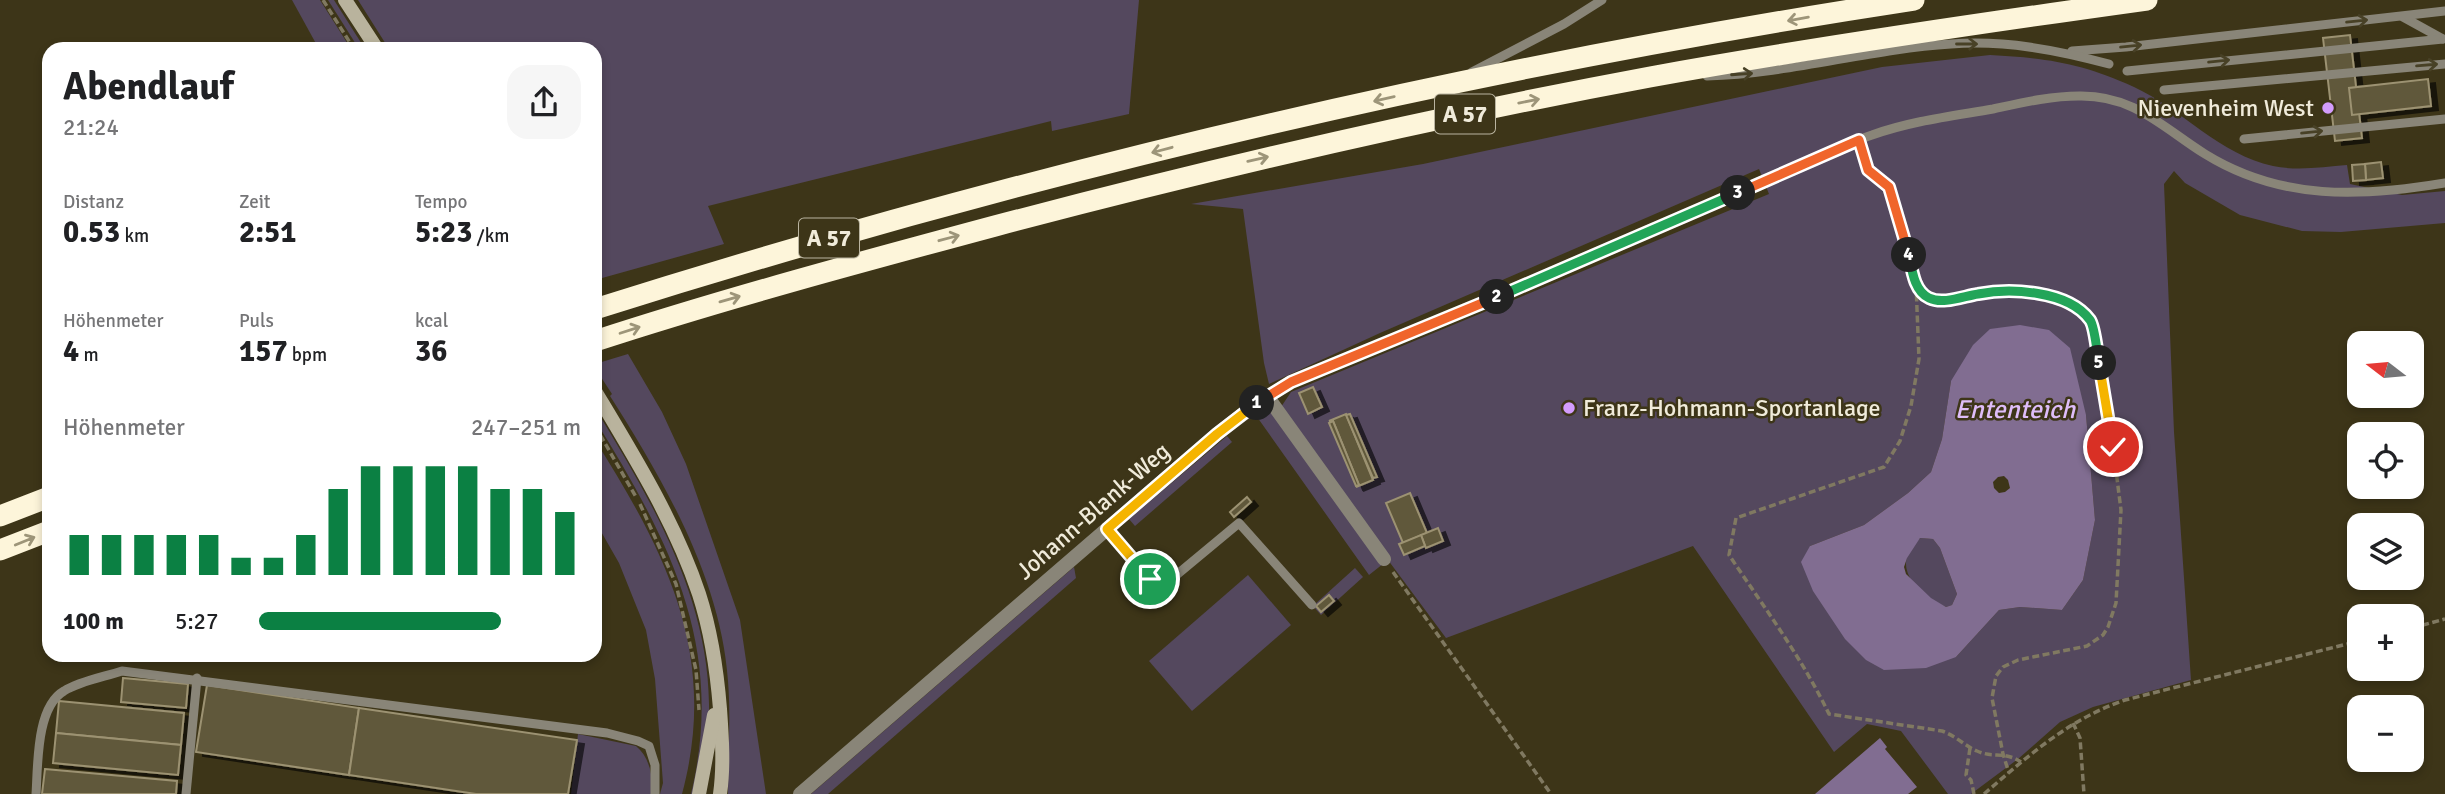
<!DOCTYPE html>
<html lang="de">
<meta charset="utf-8">
<style>
body{margin:0;font-family:Signika,sans-serif;background:#f6f6f6;color:#202124;height:100vh;display:flex;flex-direction:column;font-size:26px;white-space:nowrap}
*{box-sizing:border-box;margin:0}
p{font-size:23px;color:#757577}
.icon{flex:none;width:38px;height:38px;fill:none;stroke:currentColor;stroke-width:2;stroke-linecap:round;stroke-linejoin:round}
.map{position:relative;flex:1;overflow:hidden}
.details{position:absolute;left:42px;top:42px;width:560px;height:620px;display:flex;flex-direction:column;background:#fff;border-radius:21px;box-shadow:0 4px 10px #0003}
.details>*{flex:none}
.needle{width:46px;rotate:286deg}
.tools{position:absolute;left:2347px;top:331px;display:grid;gap:14px}
.tools a{display:grid;place-items:center;width:77px;height:77px;border-radius:14px;background:#fff;box-shadow:0 4px 10px #0003;font-size:35px}
.pin{position:absolute;display:grid;place-items:center;width:60px;height:60px;color:#fff;margin:-30px;border:4px solid #fff;border-radius:50%;box-shadow:0 2px 7px #0007}
.km{position:absolute;width:35px;height:35px;margin:-18px;border-radius:50%;background:#222;color:#fff;font-size:19px;line-height:35px;text-align:center}
.round{display:grid;place-items:center;flex:none;width:74px;height:74px;border-radius:21px;background:#f6f6f6}
.head{display:flex;align-items:center;justify-content:space-between;height:119px;padding:0 21px}
h1{font-size:38px;font-weight:800;line-height:52px}
.stats{display:grid;grid-template-columns:repeat(3,1fr);gap:10px;height:119px;padding:7px 21px}
.stats div{display:grid;align-content:center}
.stats b{font-size:30px;font-weight:800}
.stats small{font-size:19px;font-weight:400}
.stats p{font-size:19px}
.chart{height:196px;padding:14px 21px}
.chart p{display:flex;justify-content:space-between}
.chart svg{width:100%;height:126px;margin-top:7px;stroke:#0b8043;stroke-width:6}
ul{padding:0 21px;list-style:none;font-size:23px}
li{display:grid;grid-template-columns:112px 84px 1fr;align-items:center;height:52px}
li i{height:18px;border-radius:9px;background:#0b8043}
.map>svg:first-child{display:block}
</style>
<div class="map">
<svg width="2445" height="794" viewBox="0 0 2445 794">
<defs>
<filter id="shadow"><feDropShadow dx="7" dy="4" stdDeviation="0" flood-color="#0009"/></filter>
</defs>
<rect width="100%" height="100%" fill="#3d3518"/>
<g fill="#54485e" fill-rule="evenodd">
<polygon points="292,0 320,0 351,49 319,49"/>
<polygon points="328,0 334,0 365,49 359,49"/>
<polygon points="358,0 1139,0 1129,114 1052,131 1051,121 708,206 724,244 595,280 595,49 389,49"/>
<path d="M1990 55C2046 58 2082 63 2134 87 2182 109 2220 155 2273 166 2297 171 2323 167 2347 165L2350 184 2402 195 2445 191V223L2341 232 2302 231 2240 215 2185 183 2174 171 2164 184 2174 432 2191 680 2093 707 2060 722 2018 759 1971 794H1948L1901 731 1867 724 1834 752 1693 546 1446 638 1388 560 1369 575 1255 414 1281 407 1291 392 1769 194 1759 169 1380 333 1269 384 1264 363 1243 209 1191 204 1423 164 1882 67ZM1951 381 2086 415 2095 520 2083 580 2062 610 2020 607 1999 610 1956 657 1810 546 1864 525 1908 493 1931 472 1942 439Z"/>
<path d="M628 354 662 412 686 464 740 620 766 794H728C728 756 731 719 728 681 721 579 664 481 610 396L612 394 595 368V364Z"/>
<path d="M595 408C650 498 708 595 709 704 710 734 702 765 696 794H691C726 648 670 541 595 420Z"/>
<polygon points="1227,436 1232,442 1135,526 1129,519"/>
<path d="M595 440C667 554 719 656 682 794H660L663 783 655 679 646 630 619 563 595 521Z"/>
<path d="M1920 538 1933 539 1940 548 1957 594 1952 605 1946 607C1917 594 1888 566 1920 538Z"/>
<polygon points="1074,567 1076,578 828,794 811,794"/>
<polygon points="1355,568 1363,577 1321,615 1313,606"/>
<polygon points="1248,575 1291,625 1192,711 1149,661"/>
<path d="M578 734 636 746C650 758 653 776 652 794H571Z"/>
</g>
<g fill="#816d91" fill-rule="evenodd">
<path d="M2020 325 2049 330 2070 348 2086 415 2095 520 2083 580 2062 610 2020 607 1999 610 1956 657 1926 668 1884 670 1866 660 1845 639 1813 591 1801 562 1810 546 1864 525 1908 493 1931 472 1942 439 1951 381 1973 345 1990 329ZM2004 476 2008 480 2010 488 2005 492 1999 493 1994 488 1993 482 1998 477ZM1920 538 1933 539 1940 548 1957 594 1952 605 1946 607 1931 598 1906 574 1904 567 1907 558Z"/>
<polygon points="1880,738 1887,747 1885,749 1917,787 1908,794 1815,794"/>
</g>
<g fill="#61583a" stroke="#9c9272" stroke-width="2" filter="url(#shadow)">
<polygon points="2350,35 2362,138 2335,141 2323,38"/>
<polygon points="2428,79 2431,106 2352,115 2349,88"/>
<polygon points="2381,162 2383,178 2366,180 2365,164"/>
<polygon points="2365,164 2366,180 2353,181 2352,165"/>
<polygon points="1313,387 1322,407 1308,414 1299,393"/>
<polygon points="1346,414 1373,480 1356,487 1359,485 1333,421 1329,421"/>
<polygon points="1350,414 1377,477 1373,478 1346,415"/>
<polygon points="1333,421 1359,485 1356,486 1329,423"/>
<polygon points="1410,493 1427,533 1403,543 1386,503"/>
<polygon points="1247,497 1251,502 1234,517 1230,512"/>
<polygon points="1438,528 1443,541 1426,548 1421,535"/>
<polygon points="1421,535 1425,546 1404,555 1399,544"/>
<polygon points="1329,595 1334,601 1321,612 1316,606"/>
<polygon points="123,678 188,684 186,708 121,702"/>
<polygon points="207,685 359,708 349,775 196,752"/>
<polygon points="59,701 184,713 181,745 56,733"/>
<polygon points="359,708 577,740 568,794 476,794 349,775"/>
<polygon points="56,733 181,745 178,775 53,763"/>
<polygon points="45,769 177,781 176,794 42,794"/>
</g>
<g fill="none" stroke-linecap="round" stroke-linejoin="round">
<g stroke="#807961" stroke-width="3.5" stroke-dasharray="7 3.5" stroke-linecap="butt">
<polyline points="323,0 354,49"/>
<polyline points="1862,152 1868,170 1889,187 1916,284 1929,298 1942,300 1988,292 2007,291 2047,294 2074,306 2091,321 2113,447 2121,510 2116,603 2108,627 2103,635 2087,646 2018,660 2003,667 1996,676 1992,698 2003,754 2009,773"/>
<path d="M1916 284 1919 359 1911 406 1900 441 1884 467 1736 518 1729 555C1764 607 1802 658 1829 714L1942 731C1956 736 1965 746 1977 751 1995 759 2002 750 2021 762"/>
<polyline points="595,426 636,497"/>
<polyline points="640,504 676,584 696,670 699,710"/>
<polyline points="1393,572 1551,794"/>
<polyline points="2412,628 2445,619"/>
<polyline points="2073,723 2080,738 2084,794"/>
<polyline points="1970,748 1966,775 1971,780 1974,794"/>
<path d="M1984 794C2028 756 2069 719 2125 700L2359 641"/>
</g>
<g stroke="#898578" stroke-width="9">
<polyline points="2403,17 2443,39"/>
<polyline points="2072,51 2126,47 2445,11"/>
<polyline points="2127,71 2443,39"/>
<polyline points="1472,72 1564,24 1602,0"/>
<path d="M1707 76C1789 74 1869 49 1951 44 2005 40 2057 50 2109 64"/>
<polyline points="2164,90 2445,64"/>
<polyline points="2244,139 2445,119"/>
<path d="M1267 396 1291 382C1409 333 1528 285 1645 234 1695 213 1744 191 1793 169 1819 157 1845 144 1872 135 1911 121 1953 116 1993 109 2021 103 2050 96 2079 96 2134 95 2162 127 2205 154 2281 201 2361 197 2445 183"/>
<path d="M1107 529C1116 539 1148 581 1157 584 1162 586 1164 584 1168 582L1239 523 1312 605"/>
<path d="M36 794C38 765 36 707 64 691 80 681 104 677 122 671L607 733 638 741 649 746 655 765V794"/>
<polyline points="186,794 197,678"/>
</g>
<polyline stroke="#898578" stroke-width="14" points="800,794 1217,434 1267,396 1384,559"/>
<g stroke="#b9b39d" stroke-width="14">
<polyline points="345,0 377,49"/>
<path d="M595 391C634 456 675 522 699 594 711 631 717 671 720 709 722 737 724 766 720 794"/>
<polyline points="699,794 714,715"/>
</g>
<g stroke="#fdf5da" stroke-width="21">
<path d="M595 309C1026 173 1467 68 1914 0"/>
<path d="M595 341C727 298 861 262 995 226 1211 169 1429 118 1650 77 1815 47 1981 23 2147 0"/>
<polyline points="0,516 49,497"/>
<polyline points="0,550 49,531"/>
</g>
</g>
<defs><path id="oneway-shaft" d="M-6 0H5M1.5-3L5.5 0L1.5 3" fill="none" stroke-width="1.6" stroke-linecap="round" stroke-linejoin="round" transform="scale(1.75)"/></defs>
<g stroke="#9d9579">
<use href="#oneway-shaft" transform="translate(1798 19) rotate(170)"/>
<use href="#oneway-shaft" transform="translate(1384 99) rotate(167)"/>
<use href="#oneway-shaft" transform="translate(1529 101) rotate(-11)"/>
<use href="#oneway-shaft" transform="translate(1162 150) rotate(165)"/>
<use href="#oneway-shaft" transform="translate(1258 159) rotate(-13)"/>
<use href="#oneway-shaft" transform="translate(949 238) rotate(-15)"/>
<use href="#oneway-shaft" transform="translate(730 299) rotate(-16)"/>
<use href="#oneway-shaft" transform="translate(630 330) rotate(-18)"/>
<use href="#oneway-shaft" transform="translate(25 541) rotate(-22)"/>
</g>
<g stroke="#484126">
<use href="#oneway-shaft" transform="translate(2357 21) rotate(-6)"/>
<use href="#oneway-shaft" transform="translate(1967 44)"/>
<use href="#oneway-shaft" transform="translate(2131 46) rotate(-6)"/>
<use href="#oneway-shaft" transform="translate(2219 61) rotate(-6)"/>
<use href="#oneway-shaft" transform="translate(2427 65) rotate(-5)"/>
<use href="#oneway-shaft" transform="translate(1742 74) rotate(-4)"/>
<use href="#oneway-shaft" transform="translate(2312 132) rotate(-6)"/>
</g>
<g fill="none" stroke-linecap="round" stroke-linejoin="round">
<defs>
<polyline id="split-1" points="1150,579 1107,529 1217,434 1257,403"/>
<polyline id="split-2" points="1257,403 1291,382 1497,297"/>
<polyline id="split-3" points="1497,297 1738,193"/>
<polyline id="split-4" points="1738,193 1859,140 1868,170 1889,187 1909,255"/>
<path id="split-5" d="M1909 255C1912 270 1914 291 1929 298 1943 305 1964 296 1978 294 2010 288 2068 290 2090 320 2095 327 2097 353 2099 363"/>
<polyline id="split-6" points="2099,363 2113,447"/>
</defs>
<use href="#split-1" stroke="#fff" stroke-width="14"/>
<use href="#split-2" stroke="#fff" stroke-width="14"/>
<use href="#split-3" stroke="#fff" stroke-width="14"/>
<use href="#split-4" stroke="#fff" stroke-width="14"/>
<use href="#split-5" stroke="#fff" stroke-width="14"/>
<use href="#split-6" stroke="#fff" stroke-width="14"/>
<use href="#split-1" stroke="#f5b400" stroke-width="9"/>
<use href="#split-2" stroke="#f0652b" stroke-width="9"/>
<use href="#split-3" stroke="#22a559" stroke-width="9"/>
<use href="#split-4" stroke="#f0652b" stroke-width="9"/>
<use href="#split-5" stroke="#22a559" stroke-width="9"/>
<use href="#split-6" stroke="#f5b400" stroke-width="9"/>
</g>
<g fill="#d39cfc" stroke="#3d3518" stroke-width="2.5">
<circle cx="2328" cy="108" r="7"/>
<circle cx="1569" cy="408" r="7"/>
</g>
<g text-anchor="middle" stroke-width="5" stroke-linejoin="round" paint-order="stroke">
<g fill="#3d3518" stroke="#bab4a0" stroke-width="2">
<rect x="1435" y="94.5" width="60" height="39" rx="5"/>
<rect x="799" y="218.5" width="60" height="39" rx="5"/>
</g>
<g font-size="23" font-weight="bold" fill="#f0ebda">
<text x="1465" y="122">A 57</text>
<text x="829" y="246">A 57</text>
</g>
<g font-size="24" fill="#f0ebda" stroke="#3d3518" text-anchor="end">
<text x="2314" y="116">Nievenheim West</text>
<text x="1583" y="416" text-anchor="start">Franz-Hohmann-Sportanlage</text>
</g>
<g font-size="24" fill="#f0ebda" stroke="#3d3518">
<text transform="translate(1093 511) rotate(-41)" y="8">Johann-Blank-Weg</text>
</g>
<g font-size="26" font-style="italic" fill="#debdf9" stroke="#3d3518">
<text x="2015" y="418">Ententeich</text>
</g>
</g>
</svg>
<div class="tools">
<a><svg class="needle" viewBox="-14 -14 28 28"><path d="M0-13l5 13h-10z" fill="#e53935"/><path d="M0 13l5-13h-10z" fill="#757577"/></svg></a>
<a><svg class="icon" aria-label="locate" viewBox="0 0 24 24"><circle cx="12" cy="12" r="6"/><path d="M12 2v4M12 18v4M2 12h4M18 12h4"/></svg></a>
<a><svg class="icon" aria-label="layers" viewBox="0 0 24 24"><path d="M12 4l9 5-9 5-9-5zM3 14l9 5 9-5"/></svg></a>
<a>+</a>
<a>−</a>
</div>
<div class="pin" style="left:1150px;top:579px;background:#1e9e55"><svg class="icon" aria-label="arrive" viewBox="0 0 24 24"><path d="M6 21V4h12l-3 4 3 4H6"/></svg></div>
<div class="pin" style="left:2113px;top:447px;background:#d93025"><svg class="icon" aria-label="check" viewBox="0 0 24 24"><path d="M5 12l5 5 9-10"/></svg></div>
<b class="km" style="left:1257px;top:403px">1</b>
<b class="km" style="left:1497px;top:297px">2</b>
<b class="km" style="left:1738px;top:193px">3</b>
<b class="km" style="left:1909px;top:255px">4</b>
<b class="km" style="left:2099px;top:363px">5</b>
<section class="details">
<div class="head"><div><h1>Abendlauf</h1><p>21:24</p></div><a class="round"><svg class="icon" aria-label="share" viewBox="0 0 24 24"><path d="M12 15V3M7 8l5-5 5 5M5 13v7h14v-7"/></svg></a></div>
<div class="stats">
<div><p>Distanz</p><b>0.53<small> km</small></b></div>
<div><p>Zeit</p><b>2:51</b></div>
<div><p>Tempo</p><b>5:23<small> /km</small></b></div>
</div>
<div class="stats">
<div><p>Höhenmeter</p><b>4<small> m</small></b></div>
<div><p>Puls</p><b>157<small> bpm</small></b></div>
<div><p>kcal</p><b>36</b></div>
</div>
<div class="chart"><p><span>Höhenmeter</span>247–251 m</p>
<svg viewBox="0 0 160 44" preserveAspectRatio="none"><path d="M5 44V30M15 44V30M25 44V30M35 44V30M45 44V30M55 44V38M65 44V38M75 44V30M85 44V14M95 44V6M105 44V6M115 44V6M125 44V6M135 44V14M145 44V14M155 44V22"/></svg>
</div>
<ul>
<li><b>100 m</b>5:27<i style="width:75%"></i></li>
</ul>
</section>
</div>
